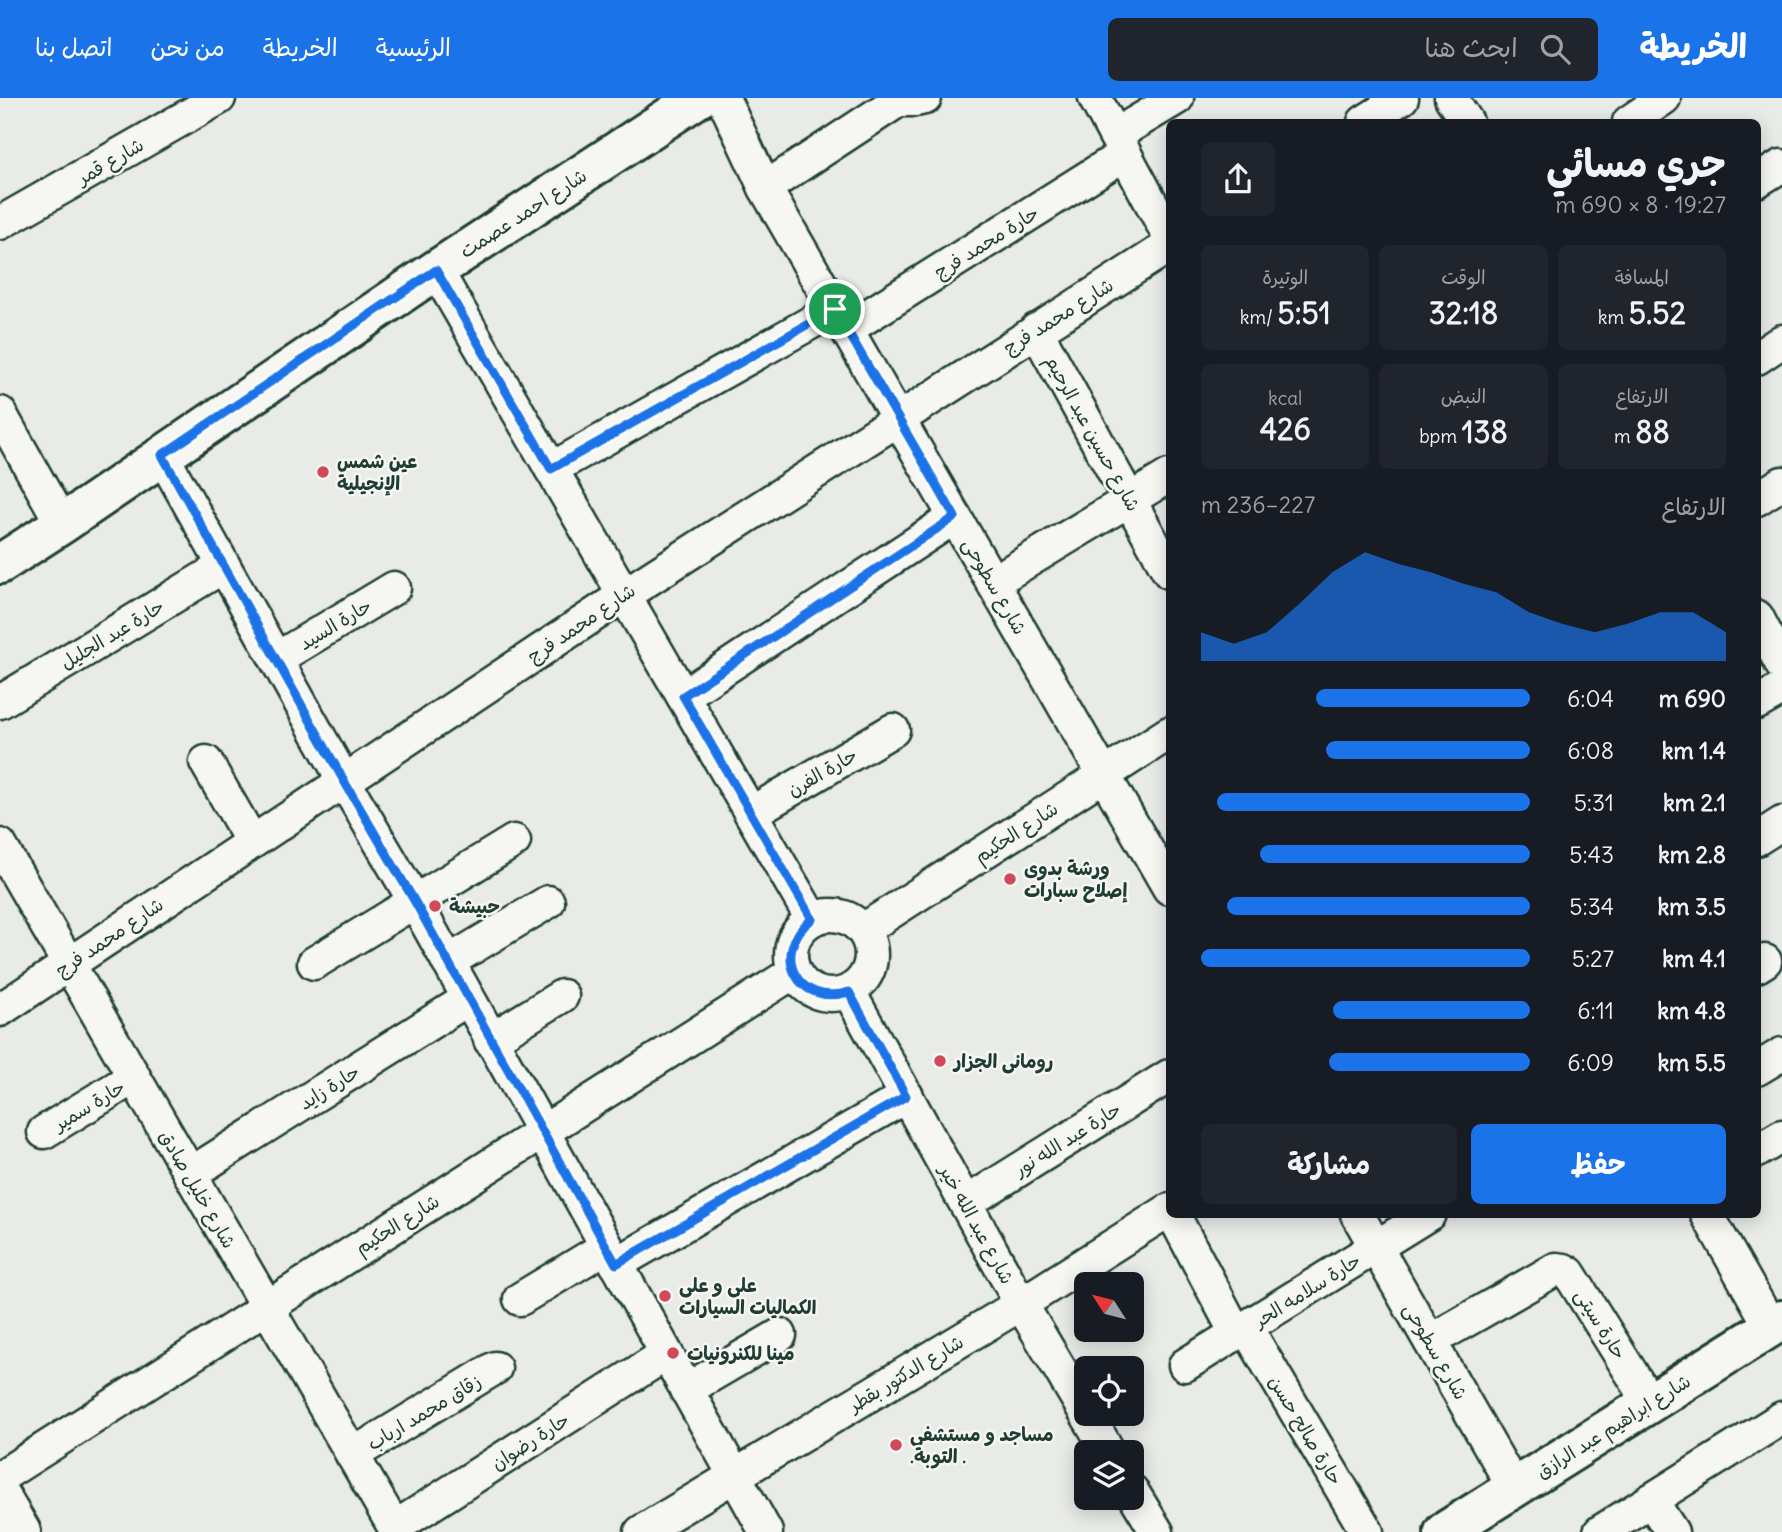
<!DOCTYPE html>
<html lang="ar">
<meta charset="utf-8">
<style>
body{margin:0;font-family:Delius,"Playpen Sans Arabic",sans-serif;background:#20242c;color:#f1f3f6;direction:rtl;height:100vh;display:flex;flex-direction:column;font-size:26px;white-space:nowrap}
*{box-sizing:border-box;margin:0}
p{font-size:23px;color:#9ea1a6}
.icon{flex:none;width:38px;height:38px;fill:none;stroke:currentColor;stroke-width:2;stroke-linecap:round;stroke-linejoin:round}
.map{position:relative;flex:1;overflow:hidden;direction:ltr}
.details{position:absolute;left:1166px;top:21px;width:595px;height:1099px;display:flex;flex-direction:column;background:#171b24;border-radius:10px;box-shadow:0 4px 18px #0003;direction:rtl}
.details>*{flex:none}
.needle{width:46px;rotate:306deg}
.fabs{position:absolute;left:1074px;top:1174px;display:grid;gap:14px}
.fabs a{display:grid;place-items:center;width:70px;height:70px;border-radius:10px;background:#171b24;box-shadow:0 4px 18px #0003;font-size:35px}
.pin{position:absolute;display:grid;place-items:center;width:60px;height:60px;color:#fff;margin:-30px;border:4px solid #fff;border-radius:50%;box-shadow:0 2px 7px #0007}
.round{display:grid;place-items:center;flex:none;width:74px;height:74px;border-radius:10px;background:#20242c}
.summary{display:flex;align-items:center;justify-content:space-between;height:119px;padding:0 35px}
h1{font-size:38px;font-weight:700;line-height:52px}
.metrics{display:grid;grid-template-columns:repeat(3,1fr);gap:10px;height:119px;padding:7px 35px}
.metrics div{display:grid;align-content:center;border-radius:10px;background:#20242c;text-align:center}
.metrics b{font-size:30px;font-weight:700}
.metrics small{font-size:19px;font-weight:400}
.metrics p{font-size:19px}
.chart{height:196px;padding:14px 35px}
.chart p{display:flex;justify-content:space-between}
.chart svg{width:100%;height:126px;margin-top:7px;fill:#1a73e8;opacity:.7}
.action{display:flex;gap:14px;margin-top:auto;padding:14px 35px}
.action a{flex:1;height:80px;border-radius:10px;background:#1a73e8;color:#fff;font-size:28px;font-weight:700;line-height:80px;text-align:center}
.action a+a{background:#20242c;color:#f1f3f6}
ul{padding:0 35px;list-style:none;font-size:23px}
li{display:grid;grid-template-columns:112px 84px 1fr;align-items:center;height:52px}
li i{height:18px;border-radius:9px;background:#1a73e8}
header{display:flex;align-items:center;gap:42px;box-sizing:border-box;height:98px;padding:0 35px;background:#1a73e8;color:#fff}
header strong{font-size:33px}
nav{display:flex;gap:38px;margin-inline-start:auto;font-size:24px}
.search{width:490px;height:63px;background:#20242c;display:flex;align-items:center;gap:18px;box-sizing:border-box;padding:0 24px;border-radius:10px;color:#9ea1a6;font-size:26px}
.map>svg:first-child{display:block}
</style>
<header>
<strong>الخريطة</strong>
<div class="search"><svg class="icon" aria-label="search" viewBox="0 0 24 24"><circle cx="10" cy="10" r="6"/><path d="M15 15l6 6"/></svg>ابحث هنا</div>
<nav><a>الرئيسية</a><a>الخريطة</a><a>من نحن</a><a>اتصل بنا</a></nav>
</header>
<div class="map">
<svg width="1782" height="1434" viewBox="0 0 1782 1434">
<rect width="100%" height="100%" fill="#e9ebe7"/>
<filter id="ink" filterUnits="userSpaceOnUse"><feTurbulence type="fractalNoise" baseFrequency=".0143" numOctaves="2"/><feDisplacementMap in="SourceGraphic" scale="14" xChannelSelector="R" yChannelSelector="G"/><feConvolveMatrix kernelMatrix="1 2 1 2 8 2 1 2 1" color-interpolation-filters="sRGB"/></filter>
<g filter="url(#ink)">
<g fill="none" stroke-linecap="round" stroke-linejoin="round">
<defs>
<g id="minor">
<polyline points="723,0 765,90 1169,790"/>
<polyline points="1095,0 1169,138"/>
<polyline points="1451,0 1467,24"/>
<polyline points="1364,24 1402,0"/>
<polyline points="1629,24 1664,0"/>
<polyline points="1115,37 1177,0"/>
<polyline points="1757,83 1781,68"/>
<polyline points="765,90 899,2 916,2 925,0"/>
<polyline points="0,125 219,0"/>
<polyline points="436,172 812,821"/>
<polyline points="847,231 1125,56"/>
<polyline points="1036,232 1169,474"/>
<polyline points="1757,260 1782,243"/>
<polyline points="0,315 62,426"/>
<polyline points="162,357 344,683 415,804 766,1434"/>
<polyline points="551,371 835,211"/>
<polyline points="1757,401 1782,385"/>
<polyline points="993,484 1169,378"/>
<polyline points="1757,519 1782,567"/>
<polyline points="276,561 394,490"/>
<polyline points="683,598 955,419"/>
<polyline points="0,604 224,468"/>
<polyline points="1757,605 1782,591"/>
<polyline points="206,664 252,744"/>
<polyline points="751,715 893,632"/>
<polyline points="1757,741 1782,725"/>
<polyline points="0,747 397,1434"/>
<circle cx="831" cy="857" r="40"/>
<polyline points="863,832 1169,635"/>
<polyline points="448,864 548,804"/>
<polyline points="314,865 514,743"/>
<polyline points="1757,868 1765,863"/>
<polyline points="849,894 1021,1206 1109,1354"/>
<polyline points="0,912 624,497 1169,148"/>
<polyline points="490,942 562,898"/>
<polyline points="1757,971 1782,956"/>
<polyline points="44,1034 134,979"/>
<polyline points="1757,1053 1782,1038"/>
<polyline points="190,1076 468,901"/>
<polyline points="966,1105 1169,978"/>
<polyline points="1173,1116 1236,1235"/>
<polyline points="1357,1116 1514,1390"/>
<polyline points="1707,1116 1771,1229"/>
<polyline points="616,1166 907,998"/>
<polyline points="520,1201 606,1149"/>
<polyline points="1246,1229 1367,1434"/>
<polyline points="1430,1243 1556,1171 1564,1172 1569,1175 1650,1305"/>
<polyline points="1185,1267 1429,1116"/>
<polyline points="686,1292 780,1237"/>
<polyline points="352,1357 495,1270"/>
<polyline points="0,1379 794,874"/>
<polyline points="1132,1393 1157,1434"/>
<polyline points="1651,1402 1672,1434"/>
<polyline points="394,1430 666,1256"/>
<polyline points="641,1434 1021,1206 1169,1112"/>
<polyline points="1600,1434 1782,1320"/>
</g>
<g id="secondary">
<polyline points="0,466 62,426 436,172 698,0"/>
<polyline points="0,1398 21,1434"/>
<polyline points="1444,1434 1782,1222"/>
</g>
</defs>
<use href="#minor" stroke="#1f3d34" stroke-width="37"/>
<use href="#secondary" stroke="#1f3d34" stroke-width="44"/>
<use href="#minor" stroke="#f6f6f2" stroke-width="32"/>
<use href="#secondary" stroke="#f6f6f2" stroke-width="38"/>
</g>
</g>
<g fill="none" stroke-linecap="round" stroke-linejoin="round" filter="url(#ink)">
<defs>
<path id="route" d="M436 172 551 371 835 211 955 419 683 598 812 821C769 854 797 910 849 894L906 998 616 1166 415 804 344 683 162 357Z"/>
</defs>
<use href="#route" stroke="#fff" stroke-width="14"/>
<use href="#route" stroke="#1a73e8" stroke-width="9"/>
</g>
<g fill="#d1495b" stroke="#f6f6f2" stroke-width="2.5">
<circle cx="323" cy="374" r="7"/>
<circle cx="1010" cy="781" r="7"/>
<circle cx="435" cy="808" r="7"/>
<circle cx="940" cy="963" r="7"/>
<circle cx="665" cy="1198" r="7"/>
<circle cx="673" cy="1255" r="7"/>
<circle cx="896" cy="1347" r="7"/>
</g>
<g text-anchor="middle" stroke-width="5" stroke-linejoin="round" paint-order="stroke">
<g font-size="19" fill="#1f3d34" stroke="#f6f6f2">
<text transform="translate(110 63) rotate(-30)" y="7">شارع قمر</text>
<text transform="translate(523 115) rotate(-33)" y="7">شارع احمد عصمت</text>
<text transform="translate(986 144) rotate(-32)" y="7">حارة محمد فرج</text>
<text transform="translate(1058 218) rotate(-32)" y="7">شارع محمد فرج</text>
<text transform="translate(1093 335) rotate(61)" y="7">شارع حسين عبد الرحيم</text>
<text transform="translate(995 488) rotate(60)" y="7">شارع سطوحى</text>
<text transform="translate(581 525) rotate(-34)" y="7">شارع محمد فرج</text>
<text transform="translate(335 526) rotate(-31)" y="7">حارة السيد</text>
<text transform="translate(112 536) rotate(-31)" y="7">حارة عبد الجليل</text>
<text transform="translate(822 674) rotate(-30)" y="7">حارة الفرن</text>
<text transform="translate(1016 734) rotate(-33)" y="7">شارع الحكيم</text>
<text transform="translate(109 839) rotate(-34)" y="7">شارع محمد فرج</text>
<text transform="translate(329 989) rotate(-32)" y="7">حارة زايد</text>
<text transform="translate(89 1007) rotate(-31)" y="7">حارة سمير</text>
<text transform="translate(1067 1041) rotate(-32)" y="7">حارة عبد الله نور</text>
<text transform="translate(198 1091) rotate(60)" y="7">شارع خليل صادق</text>
<text transform="translate(397 1126) rotate(-32)" y="7">شارع الحكيم</text>
<text transform="translate(977 1126) rotate(61)" y="7">شارع عبد الله خير</text>
<text transform="translate(1307 1192) rotate(-32)" y="7">حارة سلامه الحر</text>
<text transform="translate(1601 1226) rotate(58)" y="7">حارة سيتى</text>
<text transform="translate(1436 1253) rotate(60)" y="7">شارع سطوحى</text>
<text transform="translate(906 1275) rotate(-31)" y="7">شارع الدكتور بقطر</text>
<text transform="translate(424 1314) rotate(-31)" y="7">زقاق محمد ارباب</text>
<text transform="translate(1613 1328) rotate(-32)" y="7">شارع ابراهيم عبد الرازق</text>
<text transform="translate(1306 1332) rotate(59)" y="7">حارة صالح حسن</text>
<text transform="translate(530 1343) rotate(-33)" y="7">حارة رضوان</text>
</g>
<g font-size="19" font-weight="bold" fill="#1f3d34" stroke="#f6f6f2" text-anchor="start">
<text x="337" y="370">عين شمس<tspan x="337" dy="22">الإنجيلية</tspan></text>
<text x="1024" y="777">ورشة بدوى<tspan x="1024" dy="22">إصلاح سبارات</tspan></text>
<text x="449" y="815">حبيشة</text>
<text x="954" y="970">رومانى الجزار</text>
<text x="679" y="1194">على و على<tspan x="679" dy="22">الكماليات السيارات</tspan></text>
<text x="687" y="1262">مينا للكنرونيات</text>
<text x="910" y="1343">مساجد و مستشفى<tspan x="910" dy="22">.التوبة .</tspan></text>
</g>
</g>
</svg>
<div class="fabs">
<a><svg class="needle" viewBox="-14 -14 28 28"><path d="M0-13l5 13h-10z" fill="#e53935"/><path d="M0 13l5-13h-10z" fill="#9ea1a6"/></svg></a>
<a><svg class="icon" aria-label="locate" viewBox="0 0 24 24"><circle cx="12" cy="12" r="6"/><path d="M12 2v4M12 18v4M2 12h4M18 12h4"/></svg></a>
<a><svg class="icon" aria-label="layers" viewBox="0 0 24 24"><path d="M12 4l9 5-9 5-9-5zM3 14l9 5 9-5"/></svg></a>
</div>
<div class="pin" style="left:835px;top:211px;background:#1e9e55"><svg class="icon" aria-label="arrive" viewBox="0 0 24 24"><path d="M6 21V4h12l-3 4 3 4H6"/></svg></div>
<section class="details">
<div class="summary"><div><h1>جري مسائي</h1><p>19:27 · 8 × 690 m</p></div><a class="round"><svg class="icon" aria-label="share" viewBox="0 0 24 24"><path d="M12 15V3M7 8l5-5 5 5M5 13v7h14v-7"/></svg></a></div>
<div class="metrics">
<div><p>المسافة</p><b>5.52<small> km</small></b></div>
<div><p>الوقت</p><b>32:18</b></div>
<div><p>الوتيرة</p><b>5:51<small> /km</small></b></div>
</div>
<div class="metrics">
<div><p>الارتفاع</p><b>88<small> m</small></b></div>
<div><p>النبض</p><b>138<small> bpm</small></b></div>
<div><p>kcal</p><b>426</b></div>
</div>
<div class="chart"><p><span>الارتفاع</span>227–236 m</p>
<svg viewBox="0 0 160 44" preserveAspectRatio="none"><path d="M0 44V34L10 38L20 34L30 24L40 13L50 6L60 10L70 13L80 17L90 20L100 27L110 31L120 34L130 31L140 27L150 27L160 34V44z"/></svg>
</div>
<ul>
<li><b>690 m</b>6:04<i style="width:65%"></i></li>
<li><b>1.4 km</b>6:08<i style="width:62%"></i></li>
<li><b>2.1 km</b>5:31<i style="width:95%"></i></li>
<li><b>2.8 km</b>5:43<i style="width:82%"></i></li>
<li><b>3.5 km</b>5:34<i style="width:92%"></i></li>
<li><b>4.1 km</b>5:27<i style="width:100%"></i></li>
<li><b>4.8 km</b>6:11<i style="width:60%"></i></li>
<li><b>5.5 km</b>6:09<i style="width:61%"></i></li>
</ul>
<div class="action"><a>حفظ</a><a>مشاركة</a></div>
</section>
</div>
